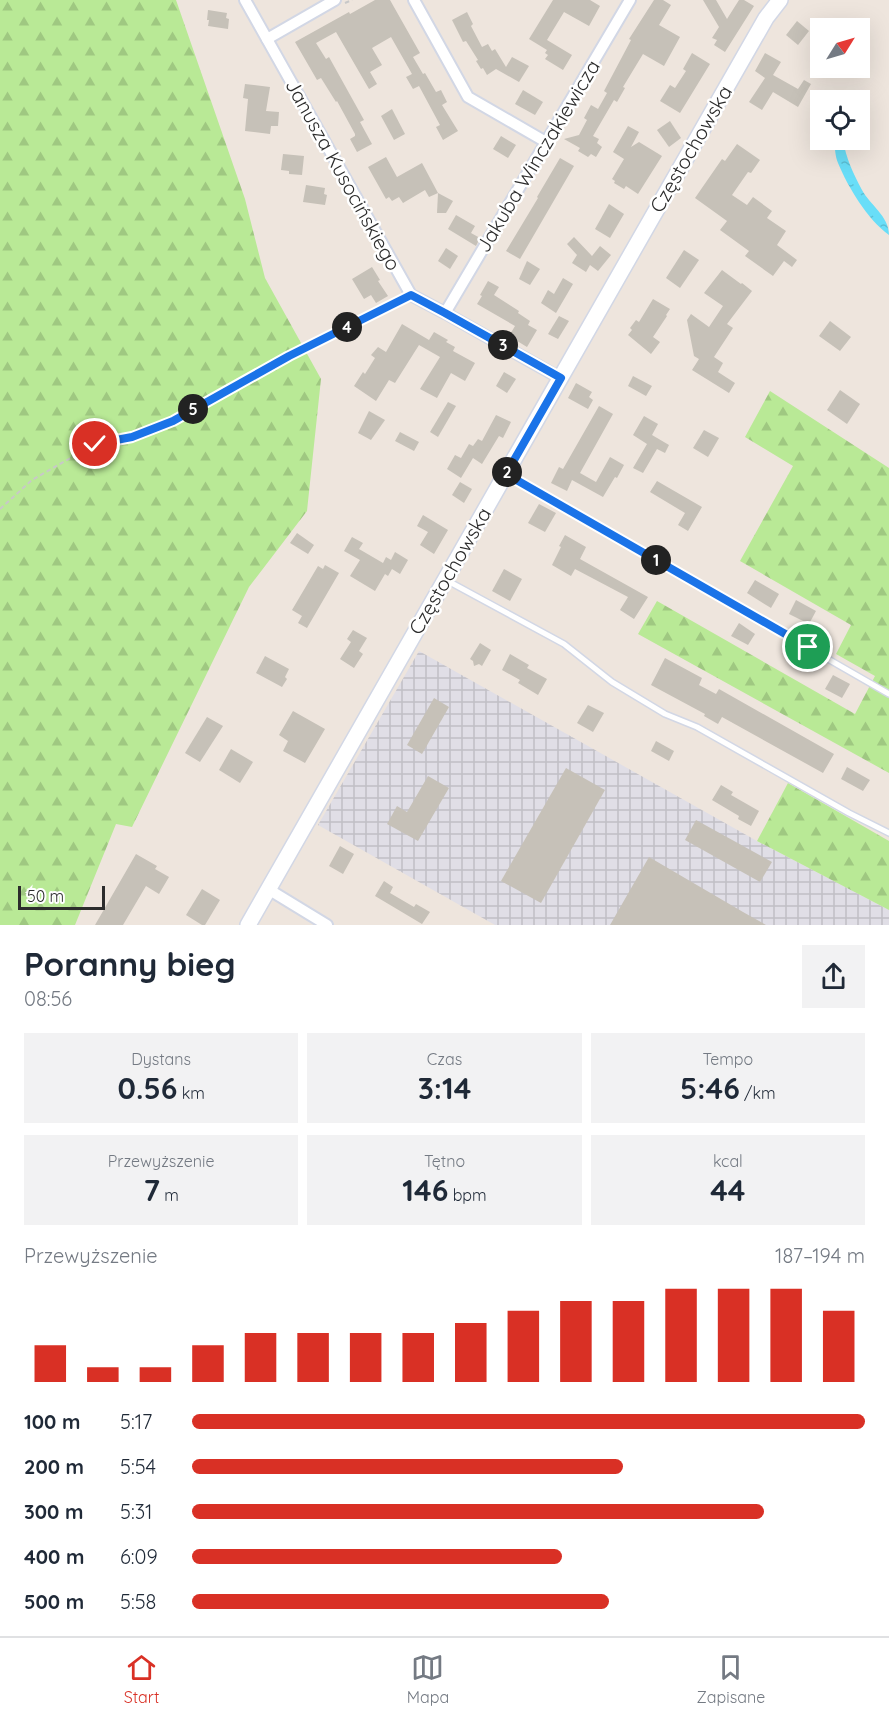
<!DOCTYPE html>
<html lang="pl">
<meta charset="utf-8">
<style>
body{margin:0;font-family:Quicksand,sans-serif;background:#f2f2f3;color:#1f2937;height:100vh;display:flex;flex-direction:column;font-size:22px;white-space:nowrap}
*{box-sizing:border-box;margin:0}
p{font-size:20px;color:#747a83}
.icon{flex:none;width:33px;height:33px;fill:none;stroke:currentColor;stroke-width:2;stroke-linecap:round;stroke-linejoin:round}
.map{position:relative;height:925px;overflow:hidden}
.sheet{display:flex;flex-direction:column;background:#fff;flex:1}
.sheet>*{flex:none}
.needle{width:39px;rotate:53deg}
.controls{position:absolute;left:810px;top:18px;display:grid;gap:12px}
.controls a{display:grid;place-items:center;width:60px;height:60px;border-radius:0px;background:#fff;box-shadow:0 6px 24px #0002;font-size:30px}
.scale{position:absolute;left:18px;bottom:15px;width:87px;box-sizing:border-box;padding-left:6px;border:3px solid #2c2c2c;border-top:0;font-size:16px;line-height:21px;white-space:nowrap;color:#2c2c2c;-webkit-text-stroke:4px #fff;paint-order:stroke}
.pin{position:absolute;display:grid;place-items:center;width:51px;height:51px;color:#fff;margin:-26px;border:3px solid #fff;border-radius:50%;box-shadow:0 2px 6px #0007}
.km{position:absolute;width:30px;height:30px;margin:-15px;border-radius:50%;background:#222;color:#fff;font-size:16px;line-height:30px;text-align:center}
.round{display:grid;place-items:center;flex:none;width:63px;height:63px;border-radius:0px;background:#f2f2f3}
.summary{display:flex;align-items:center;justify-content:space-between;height:102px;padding:0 24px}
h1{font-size:33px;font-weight:700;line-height:45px}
.figures{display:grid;grid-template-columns:repeat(3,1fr);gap:9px;height:102px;padding:6px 24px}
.figures div{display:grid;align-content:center;border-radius:0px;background:#f2f2f3;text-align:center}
.figures b{font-size:30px;font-weight:700}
.figures small{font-size:16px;font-weight:400}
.figures p{font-size:16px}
.chart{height:168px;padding:12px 24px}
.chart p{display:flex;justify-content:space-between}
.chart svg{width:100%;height:108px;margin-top:6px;stroke:#d93025;stroke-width:6}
ul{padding:0 24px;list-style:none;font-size:20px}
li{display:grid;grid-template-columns:96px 72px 1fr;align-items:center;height:45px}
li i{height:15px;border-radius:8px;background:#d93025}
.tab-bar{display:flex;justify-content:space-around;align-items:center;height:84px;border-top:2px solid #e0e1e3;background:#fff;font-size:16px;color:#747a83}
.tab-bar a{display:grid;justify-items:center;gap:3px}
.tab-bar .active{color:#d93025}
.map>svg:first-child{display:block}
</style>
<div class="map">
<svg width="889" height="925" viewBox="0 0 889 925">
<defs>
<pattern id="industrial-grid" width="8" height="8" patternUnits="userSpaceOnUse" patternTransform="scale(1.5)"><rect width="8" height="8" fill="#e0dee6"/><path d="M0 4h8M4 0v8" fill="none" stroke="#c0bfc5"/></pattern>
<pattern id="forest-firs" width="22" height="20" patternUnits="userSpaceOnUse" patternTransform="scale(1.5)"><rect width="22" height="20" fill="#b9e996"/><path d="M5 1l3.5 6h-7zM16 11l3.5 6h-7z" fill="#9fc881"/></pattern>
<pattern id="water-ripples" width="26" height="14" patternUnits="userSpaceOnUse" patternTransform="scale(1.5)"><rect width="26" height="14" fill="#69def8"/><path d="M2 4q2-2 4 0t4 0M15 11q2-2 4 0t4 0" fill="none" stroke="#5bbfd5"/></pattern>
</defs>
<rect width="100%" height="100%" fill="#eee5dd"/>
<polygon fill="url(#industrial-grid)" points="419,651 757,841 889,910 889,925 495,925 318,825"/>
<g fill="url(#forest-firs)">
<polygon points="0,0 176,0 245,199 265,278 321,379 307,511 249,587 132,827 116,824 75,925 0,925"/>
<polygon points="770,391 889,468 889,773 638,634 657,601 855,714 875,676 836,654 851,625 740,561 793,466 745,437"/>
<polygon points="788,783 889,841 889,910 757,841"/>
</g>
<path fill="url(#water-ripples)" d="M834 140H843C846 158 853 173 862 190 870 205 889 216 889 235 867 219 848 187 838 163 835 156 835 147 834 140Z"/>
<g fill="#c6c1b8">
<polygon points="375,0 390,0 420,53 413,57 423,74 425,73 436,92 441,90 447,102 442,105 458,131 443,140 436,127 440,125 419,86 413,89 406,77 412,74 391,37 372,48 382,65 370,72 377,84 369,89 336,32 316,43 326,59 329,57 364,120 360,122 372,144 357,152 350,139 355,136 355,134 337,101 336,102 321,78 317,80 295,42 349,12 350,14"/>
<polygon points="553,0 590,0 600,6 589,26 564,12 547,40 572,55 563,70 545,59 548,55 545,53 547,50 529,39"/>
<polygon points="654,0 663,0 671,5 659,25 680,37 664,66 643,54 623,87 625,88 617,102 614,100 593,136 599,139 597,143 602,147 596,157 591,154 588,157 578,151 580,148 564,139 579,135 587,120 584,118 591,105 598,109 607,93 604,91 631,40 629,39"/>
<polygon points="703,0 716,0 727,19 739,0 744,0 754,6 725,52 714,45 717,40 712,38 719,27"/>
<polygon points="208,10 227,13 226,18 229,19 228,29 208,26 209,20 207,20"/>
<polygon points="467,12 473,24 471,26 482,47 488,44 492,51 495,49 506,67 512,57 529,66 519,82 496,69 487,75 483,68 481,69 476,61 478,60 466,41 463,42 452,20"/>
<polygon points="797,21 809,31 798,45 786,35"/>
<polygon points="692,53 710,64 680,113 660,101 670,85 675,88 686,71 683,69"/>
<polygon points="765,53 781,62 773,75 798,89 804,80 811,84 798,107 773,92 762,110 749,102 765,78 755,71"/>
<polygon points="245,84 270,87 266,111 279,112 278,126 271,126 270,134 245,131 248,99 243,98"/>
<polygon points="523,90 543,102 535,115 515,104"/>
<polygon points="392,109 405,134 394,140 381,116"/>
<polygon points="670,121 681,138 669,147 657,130"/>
<polygon points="628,126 639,132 631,147 639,142 662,156 638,194 626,186 624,189 614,183 615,181 612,179 624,159 613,152"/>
<polygon points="501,136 516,145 508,158 493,149"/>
<polygon points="737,144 760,160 751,173 748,172 732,195 747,205 753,197 772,211 767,218 786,231 777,245 797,260 792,267 784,261 773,276 745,256 749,251 720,230 727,221 695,198 722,159 725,161"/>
<polygon points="283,154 304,156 302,175 289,174 289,171 281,170"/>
<polygon points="386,157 397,177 422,163 438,193 429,197 425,190 403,203 399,197 392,201 389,197 386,199 368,167"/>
<polygon points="560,158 574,166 520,259 506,251 538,198 537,197"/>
<polygon points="306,185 325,188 324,194 327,195 325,205 303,202"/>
<polygon points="438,193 453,201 446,213 437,213"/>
<polygon points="609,204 624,214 610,238 595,229"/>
<polygon points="456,215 475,226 471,233 480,238 476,246 448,229"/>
<polygon points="574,237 592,256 600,246 611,255 598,271 590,265 586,272 572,263 577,255 567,244"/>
<polygon points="446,248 458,256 450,269 438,261"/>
<polygon points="684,250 699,260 680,288 666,278"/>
<polygon points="527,261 540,269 530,285 519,279"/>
<polygon points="372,267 380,280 378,281 388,296 376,303 371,295 364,299 352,279"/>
<polygon points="722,270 741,284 742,283 752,291 727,324 733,328 714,357 723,363 718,372 735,383 729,393 692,370 699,359 694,356 687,320 691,314 709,327 723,306 704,293"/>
<polygon points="563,278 573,284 556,313 541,303 548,290 554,294"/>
<polygon points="488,281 499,287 494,295 519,311 518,313 530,321 528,325 537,330 527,347 509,336 515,326 477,304 482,296 480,295"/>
<polygon points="653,299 670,309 666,315 667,316 653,337 660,342 651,354 628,335 632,330 630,328 636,320 639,322"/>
<polygon points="559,316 569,321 558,339 548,334"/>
<polygon points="830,321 851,337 840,351 819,336"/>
<polygon points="402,324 429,340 434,332 448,340 446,342 455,347 453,351 475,363 465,381 451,373 437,398 420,389 440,357 419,345 395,383 389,380 376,401 354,386 363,372 365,374 375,358 371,355 378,347 386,352"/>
<polygon points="504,372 516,379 507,393 496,386"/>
<polygon points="633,376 652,386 646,396 628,386"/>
<polygon points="576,383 592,392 589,397 593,400 588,409 568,398"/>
<polygon points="840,390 860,404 847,424 827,410"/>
<polygon points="448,402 456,406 438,437 430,432"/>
<polygon points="599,406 613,414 580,473 596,482 610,457 624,465 617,478 615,477 603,497 572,480 567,491 551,483 559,467 563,469"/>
<polygon points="369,411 385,420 371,440 358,433"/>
<polygon points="496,415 511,422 503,438 499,436 482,464 473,458 461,478 447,469 455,455 461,458 469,444 473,446 478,439 482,441"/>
<polygon points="644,416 658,424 652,435 669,445 665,453 657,449 643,473 633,468 647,444 633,435"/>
<polygon points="704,430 719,438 708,457 693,448"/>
<polygon points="400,432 419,442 414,451 395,441"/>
<polygon points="657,481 702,507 688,531 678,525 685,513 650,492"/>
<polygon points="460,482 472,489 464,503 452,495"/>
<polygon points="539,504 556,513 545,532 528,523"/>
<polygon points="423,515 448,530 434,554 420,545 428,532 417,526"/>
<polygon points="297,533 314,545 308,554 290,543"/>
<polygon points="565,535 586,547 580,559 648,597 634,619 620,610 628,597 575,569 571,576 552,565 561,547 559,546"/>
<polygon points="352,537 363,543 359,549 383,563 386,557 391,560 395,552 408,560 400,574 392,569 388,576 385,574 375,591 350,576 360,560 344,551"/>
<polygon points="325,565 339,573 307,628 298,623 302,616 292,610 318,566 323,569"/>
<polygon points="504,569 522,579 510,601 492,591"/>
<polygon points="755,580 779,594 771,608 747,593"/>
<polygon points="796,600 816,611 809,624 789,614"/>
<polygon points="739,623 755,634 748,645 731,636"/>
<polygon points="353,630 367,638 359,651 363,654 354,668 340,659 351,642 347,639"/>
<polygon points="480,643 491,650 482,666 479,664 474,666 473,661 470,659"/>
<polygon points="510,654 529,665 527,668 547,679 538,695 518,683 520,680 502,670"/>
<polygon points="265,656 289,669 285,677 287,679 282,687 256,673"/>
<polygon points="665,658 702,678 699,685 716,694 719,689 834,754 823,773 722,717 718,724 704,716 705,714 651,685"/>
<polygon points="833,675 850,684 842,698 825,689"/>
<polygon points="434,698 449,707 422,754 407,745"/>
<polygon points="588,705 604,713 593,732 577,723"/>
<polygon points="293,711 325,729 305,763 283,751 288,741 279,735"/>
<polygon points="207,717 223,726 200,762 185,753"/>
<polygon points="656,741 674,751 669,761 651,751"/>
<polygon points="231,749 253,762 240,783 219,770"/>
<polygon points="847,767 870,780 863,791 841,779"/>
<polygon points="566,768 605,790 541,903 501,881"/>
<polygon points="428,776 449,788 418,841 387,824 397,806 407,812"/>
<polygon points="721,785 733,792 731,795 759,811 751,826 738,819 739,816 712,800"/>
<polygon points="696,820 772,862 760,882 685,840"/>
<polygon points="340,846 354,854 343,874 329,866"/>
<polygon points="136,854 157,866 155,869 169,877 159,894 146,886 123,925 95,925"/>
<polygon points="649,857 743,912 766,925 610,925"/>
<polygon points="384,881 393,887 390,893 414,907 416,904 430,912 422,924 375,896"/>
<polygon points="202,889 220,900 205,925 202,925 186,915"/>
</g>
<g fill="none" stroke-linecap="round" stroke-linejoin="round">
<defs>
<g id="service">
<polyline points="507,475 889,694"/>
<polyline points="446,580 564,644 612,682 665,714 697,727 849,813 889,833"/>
</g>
<g id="minor">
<polyline points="245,0 411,295 445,313 560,378"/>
<polyline points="414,0 468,97 546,142"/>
<polyline points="267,39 335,0"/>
<polyline points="445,313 630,0"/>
<polyline points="268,889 327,925"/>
</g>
<polyline id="secondary" points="248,925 766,18 780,0"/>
</defs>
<use href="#service" stroke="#d2d7e5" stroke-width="8"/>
<use href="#minor" stroke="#d2d7e5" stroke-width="14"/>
<use href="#secondary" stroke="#d2d7e5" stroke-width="18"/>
<g stroke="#c8c8c8" stroke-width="2" stroke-dasharray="4.5 3" stroke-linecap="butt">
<polyline points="345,3 352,0"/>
<polyline points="0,509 32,480 95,444 132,437 173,421 289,356 403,299"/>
</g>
<use href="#service" stroke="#fff" stroke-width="5"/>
<use href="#minor" stroke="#fff" stroke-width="10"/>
<use href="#secondary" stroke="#fff" stroke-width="15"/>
</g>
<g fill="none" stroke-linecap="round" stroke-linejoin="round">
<defs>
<polyline id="route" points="95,444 132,437 173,421 289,356 411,295 445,313 561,378 506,474 808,647"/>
</defs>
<use href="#route" stroke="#fff" stroke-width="12"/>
<use href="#route" stroke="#1a73e8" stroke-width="8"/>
</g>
<g text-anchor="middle" stroke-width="5" stroke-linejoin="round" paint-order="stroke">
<g font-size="20" fill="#2c2c2c" stroke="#fff">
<text transform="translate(691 149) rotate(-60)" y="7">Częstochowska</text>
<text transform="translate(538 156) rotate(-59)" y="7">Jakuba Winczakiewicza</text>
<text transform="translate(343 175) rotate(61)" y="7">Janusza Kusocińskiego</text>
<text transform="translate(450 571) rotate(-60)" y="7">Częstochowska</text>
</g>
</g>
</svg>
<div class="controls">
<a><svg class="needle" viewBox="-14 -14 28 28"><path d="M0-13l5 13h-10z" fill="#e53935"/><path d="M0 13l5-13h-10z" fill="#747a83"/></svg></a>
<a><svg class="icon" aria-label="locate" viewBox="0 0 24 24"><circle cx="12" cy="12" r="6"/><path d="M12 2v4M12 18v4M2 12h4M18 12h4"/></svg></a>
</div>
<div class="scale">50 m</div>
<div class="pin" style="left:808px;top:647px;background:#1e9e55"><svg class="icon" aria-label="arrive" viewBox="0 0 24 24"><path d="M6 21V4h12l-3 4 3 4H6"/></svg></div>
<div class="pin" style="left:95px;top:444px;background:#d93025"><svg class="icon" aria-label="check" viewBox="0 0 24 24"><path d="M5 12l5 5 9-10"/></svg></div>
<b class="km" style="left:656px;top:560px">1</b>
<b class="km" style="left:507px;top:472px">2</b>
<b class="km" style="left:503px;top:345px">3</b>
<b class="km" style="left:347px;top:327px">4</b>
<b class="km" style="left:193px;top:409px">5</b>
</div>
<section class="sheet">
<div class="summary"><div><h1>Poranny bieg</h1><p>08:56</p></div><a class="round"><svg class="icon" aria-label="share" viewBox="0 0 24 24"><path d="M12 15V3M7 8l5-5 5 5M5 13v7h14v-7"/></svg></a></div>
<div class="figures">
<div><p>Dystans</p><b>0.56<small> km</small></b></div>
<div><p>Czas</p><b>3:14</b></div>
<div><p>Tempo</p><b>5:46<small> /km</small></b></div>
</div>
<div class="figures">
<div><p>Przewyższenie</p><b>7<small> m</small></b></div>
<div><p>Tętno</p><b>146<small> bpm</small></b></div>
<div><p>kcal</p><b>44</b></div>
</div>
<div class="chart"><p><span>Przewyższenie</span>187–194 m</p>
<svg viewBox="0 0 160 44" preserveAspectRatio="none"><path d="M5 44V29M15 44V38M25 44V38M35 44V29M45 44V24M55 44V24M65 44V24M75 44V24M85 44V20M95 44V15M105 44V11M115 44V11M125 44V6M135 44V6M145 44V6M155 44V15"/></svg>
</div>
<ul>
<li><b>100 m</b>5:17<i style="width:100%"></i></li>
<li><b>200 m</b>5:54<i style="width:64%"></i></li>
<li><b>300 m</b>5:31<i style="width:85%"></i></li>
<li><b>400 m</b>6:09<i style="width:55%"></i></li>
<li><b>500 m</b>5:58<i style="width:62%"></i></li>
</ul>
</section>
<nav class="tab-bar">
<a class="active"><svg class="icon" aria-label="home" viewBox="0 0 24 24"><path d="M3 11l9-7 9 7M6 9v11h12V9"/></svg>Start</a>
<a><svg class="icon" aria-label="map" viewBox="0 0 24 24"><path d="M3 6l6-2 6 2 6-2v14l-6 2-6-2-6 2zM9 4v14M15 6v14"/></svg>Mapa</a>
<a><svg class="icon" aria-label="saved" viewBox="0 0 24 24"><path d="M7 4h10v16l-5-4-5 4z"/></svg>Zapisane</a>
</nav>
